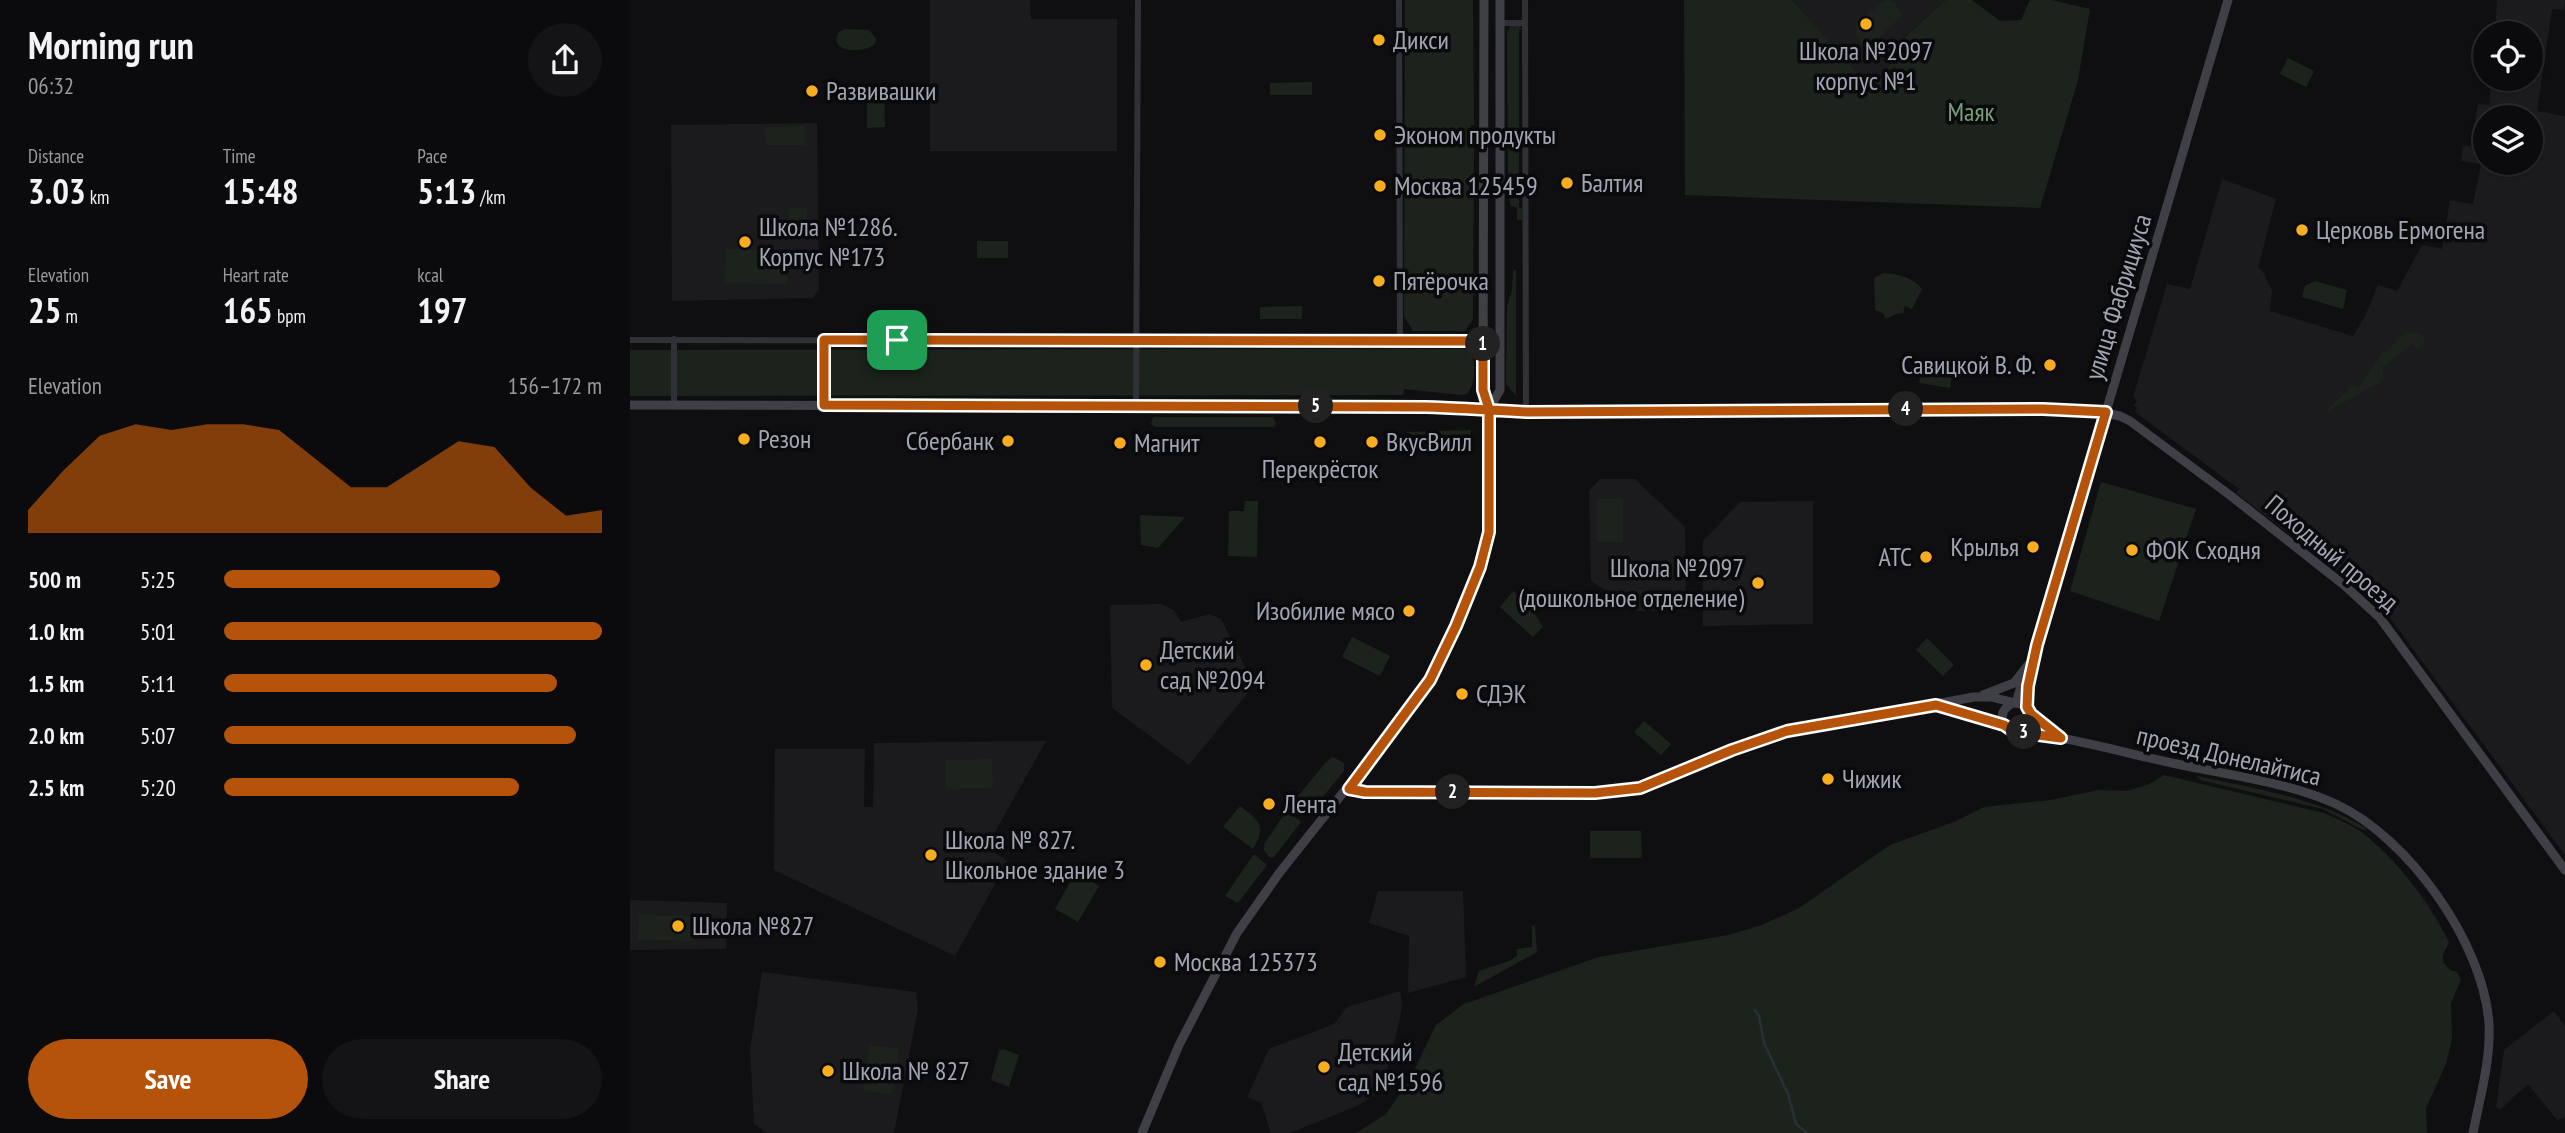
<!DOCTYPE html>
<meta charset="utf-8">
<style>
body{margin:0;font-family:"PT Sans Narrow",sans-serif;background:#141416;color:#f1f3f6;height:100vh;display:flex;flex-direction:column;font-size:26px;white-space:nowrap}
*{box-sizing:border-box;margin:0}
p{font-size:23px;color:#9a9b9d}
.icon{flex:none;width:38px;height:38px;fill:none;stroke:currentColor;stroke-width:2;stroke-linecap:round;stroke-linejoin:round}
.map{position:relative;flex:1;overflow:hidden}
.side{display:flex;flex-direction:column;background:#0b0b0d;width:630px}
.side>*{flex:none}
.controls{position:absolute;left:1843px;top:21px;display:grid;gap:14px}
.controls a{display:grid;place-items:center;width:70px;height:70px;border-radius:50%;background:#0b0b0d;box-shadow:0 2px 5px #0004,0 0 0 2px #2b2b2e;font-size:35px}
.pin{position:absolute;display:grid;place-items:center;width:60px;height:60px;color:#fff;margin:-30px;border-radius:14px;box-shadow:0 4px 10px #0006}
.km{position:absolute;width:35px;height:35px;margin:-18px;border-radius:50%;background:#222;color:#fff;font-size:19px;line-height:35px;text-align:center}
.round{display:grid;place-items:center;flex:none;width:74px;height:74px;border-radius:37px;background:#141416}
.head{display:flex;align-items:center;justify-content:space-between;height:119px;padding:0 28px}
h1{font-size:38px;font-weight:700;line-height:52px}
.figures{display:grid;grid-template-columns:repeat(3,1fr);gap:10px;height:119px;padding:7px 28px}
.figures div{display:grid;align-content:center}
.figures b{font-size:35px;font-weight:700}
.figures small{font-size:19px;font-weight:400}
.figures p{font-size:19px}
.chart{height:196px;padding:14px 28px}
.chart p{display:flex;justify-content:space-between}
.chart svg{width:100%;height:126px;margin-top:7px;fill:#b45309;opacity:.7}
.action{display:flex;gap:14px;margin-top:auto;padding:14px 28px}
.action a{flex:1;height:80px;border-radius:42px;background:#b45309;color:#fff;font-size:28px;font-weight:700;line-height:80px;text-align:center}
.action a+a{background:#141416;color:#f1f3f6}
ul{padding:0 28px;list-style:none;font-size:23px}
li{display:grid;grid-template-columns:112px 84px 1fr;align-items:center;height:52px}
li i{height:18px;border-radius:9px;background:#b45309}
main{display:flex;flex:1;min-height:0}
.map>svg:first-child{display:block}
</style>
<main>
<section class="side">
<div class="head"><div><h1>Morning run</h1><p>06:32</p></div><a class="round"><svg class="icon" aria-label="share" viewBox="0 0 24 24"><path d="M12 15V3M7 8l5-5 5 5M5 13v7h14v-7"/></svg></a></div>
<div class="figures">
<div><p>Distance</p><b>3.03<small> km</small></b></div>
<div><p>Time</p><b>15:48</b></div>
<div><p>Pace</p><b>5:13<small> /km</small></b></div>
</div>
<div class="figures">
<div><p>Elevation</p><b>25<small> m</small></b></div>
<div><p>Heart rate</p><b>165<small> bpm</small></b></div>
<div><p>kcal</p><b>197</b></div>
</div>
<div class="chart"><p><span>Elevation</span>156–172 m</p>
<svg viewBox="0 0 160 44" preserveAspectRatio="none"><path d="M0 44V36L10 22L20 10L30 6L40 8L50 6L60 6L70 8L80 18L90 28L100 28L110 20L120 12L130 14L140 28L150 38L160 36V44z"/></svg>
</div>
<ul>
<li><b>500 m</b>5:25<i style="width:73%"></i></li>
<li><b>1.0 km</b>5:01<i style="width:100%"></i></li>
<li><b>1.5 km</b>5:11<i style="width:88%"></i></li>
<li><b>2.0 km</b>5:07<i style="width:93%"></i></li>
<li><b>2.5 km</b>5:20<i style="width:78%"></i></li>
</ul>
<div class="action"><a>Save</a><a>Share</a></div>
</section>
<div class="map">
<svg width="1935" height="1133" viewBox="0 0 1935 1133">
<rect width="100%" height="100%" fill="#0f0f11"/>
<g fill="#1b1b1e" fill-rule="evenodd">
<polygon points="300,0 400,0 401,19 487,19 487,151 300,151"/>
<polygon points="1162,0 1316,0 1262,47 1264,59 1244,86 1238,86"/>
<path d="M1867 0H1935L1934 10 1922 9 1907 111 1935 116V855L1749 603 1606 493 1609 489 1505 412 1507 408 1504 406 1507 400 1503 397 1537 284 1560 289 1592 179 1646 199 1628 268 1632 270 1642 291 1640 311 1723 336 1735 316 1748 285 1767 291 1792 245 1812 249 1820 200 1843 204 1851 164 1831 161 1833 146H1841L1848 104 1859 105 1861 79H1900V33H1865ZM1855 117H1900V163H1855Z"/>
<polygon points="187,123 189,289 183,298 42,301 41,125"/>
<polygon points="970,479 1005,479 1055,527 1056,611 1008,611 961,581 959,491"/>
<polygon points="1183,501 1183,624 1073,626 1073,541 1110,502"/>
<polygon points="531,604 544,610 551,622 579,614 591,619 624,685 559,765 482,708 480,605"/>
<polygon points="416,741 356,848 378,861 325,956 144,870 145,749 235,749 234,807 243,807 244,743"/>
<polygon points="748,891 833,891 836,977 778,993 779,936 739,923"/>
<polygon points="0,900 97,903 96,949 0,950"/>
<polygon points="132,972 286,992 288,1009 264,1133 137,1133 124,1124 120,1050"/>
<polygon points="770,991 772,1006 769,1023 753,1085 745,1095 727,1106 660,1133 641,1133 631,1103 617,1097 639,1049 704,1024 717,1007"/>
<polygon points="1924,1011 1935,1026 1935,1117 1927,1120 1898,1084 1871,1109 1866,1108 1874,1050"/>
</g>
<g fill="#1c231c">
<polygon points="775,0 843,0 844,125 841,125 839,148 844,148 843,319 835,331 783,331 774,316"/>
<polygon points="1054,0 1162,0 1239,86 1244,86 1264,59 1262,48 1316,0 1342,0 1370,21 1391,20 1400,0 1422,0 1460,9 1448,80 1410,208 1055,195"/>
<polygon points="1254,0 1263,1 1273,15 1242,44 1233,43 1225,35 1226,25"/>
<polygon points="881,25 889,26 892,29 889,30 889,208 892,208 892,220 887,220 887,207 881,206 878,190 877,32"/>
<path d="M215 29 239 30 246 38 245 44C234 54 196 53 209 32Z"/>
<polygon points="1658,58 1684,71 1676,87 1650,74"/>
<polygon points="682,82 682,95 640,95 640,83"/>
<polygon points="237,91 254,91 255,127 237,128"/>
<polygon points="175,126 175,145 136,145 135,127"/>
<polygon points="159,208 177,208 177,240 159,239"/>
<rect x="347" y="241" width="31" height="17"/>
<polygon points="96,249 157,250 157,284 95,283"/>
<polygon points="883,270 886,270 886,396 876,384 877,306 882,290"/>
<path d="M1253 273C1268 274 1283 277 1292 289L1282 309 1275 306 1273 313 1266 314 1256 319 1253 313 1245 310 1244 278Z"/>
<polygon points="1685,281 1717,290 1713,309 1672,297 1675,286"/>
<polygon points="672,306 672,319 630,319 630,307"/>
<path d="M1776 332C1785 333 1794 332 1795 343L1790 348H1785L1783 343 1752 368 1754 378 1749 383 1694 413 1723 385 1728 388 1754 351 1756 352Z"/>
<path d="M836 349C848 357 846 383 837 394L831 395 774 389 773 395 0 396V350Z"/>
<polygon points="1292,363 1323,368 1320,388 1289,383"/>
<polygon points="523,417 643,417 646,423 644,427 525,427 521,424"/>
<polygon points="841,430 841,450 839,455 775,432"/>
<polygon points="1471,482 1566,509 1529,621 1440,591"/>
<rect x="967" y="499" width="26" height="43"/>
<polygon points="615,501 628,501 627,557 598,556 599,511 614,511"/>
<polygon points="510,515 555,517 528,548 511,545"/>
<polygon points="883,591 901,608 913,627 903,637 870,607"/>
<polygon points="722,637 760,656 750,676 712,657"/>
<polygon points="1297,638 1324,665 1313,676 1286,650"/>
<polygon points="1014,721 1041,744 1031,755 1004,732"/>
<polygon points="703,757 714,763 714,771 682,810 678,811 669,806 668,796 698,760"/>
<polygon points="362,759 363,788 316,789 316,760"/>
<path d="M1534 775 1694 813C1707 819 1722 825 1734 834 1769 862 1799 902 1819 942L1813 955V962L1820 970 1827 972 1831 980 1821 1003 1822 1039 1816 1064 1796 1108 1797 1133H726L756 1114 780 1079 806 1025 834 1004 969 957 1098 935 1132 925 1169 908 1260 845 1326 821 1354 807 1421 800 1468 790 1497 791 1519 784Z"/>
<path d="M1567 776C1624 789 1687 797 1737 829L1733 830 1693 809 1570 780Z"/>
<path d="M610 806C629 820 637 826 623 849L593 827Z"/>
<polygon points="655,813 661,814 671,822 643,858 639,857 634,850 634,844"/>
<polygon points="960,831 1011,831 1012,858 960,858"/>
<polygon points="624,854 637,865 608,903 595,896"/>
<polygon points="446,872 469,886 448,922 425,909"/>
<polygon points="9,915 65,916 64,941 8,940"/>
<polygon points="905,925 907,952 844,987 849,971 879,961 887,956 887,949 902,947 902,926"/>
<polygon points="240,1045 269,1049 262,1094 233,1090"/>
<polygon points="373,1049 389,1055 379,1087 361,1080 369,1051"/>
</g>
<g fill="none" stroke-linecap="round" stroke-linejoin="round">
<polyline stroke="#283036" stroke-width="2.5" points="1125,1010 1129,1016 1134,1043 1158,1094 1166,1124 1177,1133"/>
<g stroke="#303136" stroke-width="6">
<polyline points="769,0 770,341"/>
<polyline points="895,0 896,412"/>
<polyline points="870,23 895,23"/>
<polyline points="44,339 44,405"/>
<polyline points="0,340 853,341"/>
<polyline points="194,405 194,340"/>
<polyline points="506,407 508,0"/>
</g>
<g stroke="#3e4046" stroke-width="9">
<polyline points="0,405 796,407 896,412 1413,409 1462,410 1490,416 1500,421 1601,496 1714,585 1750,618 1935,870"/>
<polyline points="859,409 870,390 870,0"/>
<polyline points="1353,695 1384,683 1398,665"/>
<polyline points="1386,703 1394,676"/>
<path d="M1306 705C1326 711 1354 715 1372 724 1377 727 1379 732 1386 732 1439 736 1494 753 1547 764 1599 775 1657 782 1706 804 1779 838 1853 943 1859 1023 1861 1060 1850 1097 1843 1133"/>
<polyline points="1397,707 1398,686 1407,645 1598,0"/>
<path d="M1374 725C1370 715 1373 708 1383 703"/>
<polyline points="718,788 735,792 995,791 1024,783 1102,750 1157,731 1344,697 1361,697 1394,705 1401,714 1429,737"/>
<polyline points="512,1133 549,1045 607,933 650,872 785,702 800,680 826,626 845,582 859,532 859,409 853,390 854,0"/>
</g>
</g>
<g fill="none" stroke-linecap="round" stroke-linejoin="round">
<defs>
<path id="route" d="M267 340 853 341V390L859 409V532L850 567 826 626 800 680 719 789 735 792 965 793 1010 788 1102 750 1157 731 1306 705 1374 725 1384 732 1431 738 1401 714 1397 707 1398 686 1407 645 1476 412 1413 409 897 412C863 410 829 408 796 407L194 405V340H267"/>
</defs>
<use href="#route" stroke="#fff" stroke-width="14"/>
<use href="#route" stroke="#b45309" stroke-width="9"/>
</g>
<g fill="#f8ad20" stroke="#0a0a0c" stroke-width="2.5">
<circle cx="1236" cy="24" r="7"/>
<circle cx="749" cy="40" r="7"/>
<circle cx="182" cy="91" r="7"/>
<circle cx="750" cy="135" r="7"/>
<circle cx="937" cy="183" r="7"/>
<circle cx="750" cy="186" r="7"/>
<circle cx="1672" cy="230" r="7"/>
<circle cx="115" cy="242" r="7"/>
<circle cx="749" cy="281" r="7"/>
<circle cx="1420" cy="365" r="7"/>
<circle cx="114" cy="439" r="7"/>
<circle cx="378" cy="441" r="7"/>
<circle cx="690" cy="442" r="7"/>
<circle cx="742" cy="442" r="7"/>
<circle cx="490" cy="443" r="7"/>
<circle cx="1403" cy="547" r="7"/>
<circle cx="1502" cy="550" r="7"/>
<circle cx="1296" cy="557" r="7"/>
<circle cx="1128" cy="583" r="7"/>
<circle cx="779" cy="611" r="7"/>
<circle cx="516" cy="665" r="7"/>
<circle cx="832" cy="694" r="7"/>
<circle cx="1198" cy="779" r="7"/>
<circle cx="639" cy="804" r="7"/>
<circle cx="301" cy="855" r="7"/>
<circle cx="48" cy="926" r="7"/>
<circle cx="530" cy="962" r="7"/>
<circle cx="694" cy="1067" r="7"/>
<circle cx="198" cy="1071" r="7"/>
</g>
<g text-anchor="middle" stroke-width="7" stroke-linejoin="round" paint-order="stroke">
<g font-size="26" fill="#a0a6b2" stroke="#0a0a0c" text-anchor="start">
<text x="763" y="49">Дикси</text>
<text x="1236" y="60" text-anchor="middle">Школа №2097<tspan x="1236" dy="30">корпус №1</tspan></text>
<text x="196" y="100">Развивашки</text>
<text x="764" y="144">Эконом продукты</text>
<text x="951" y="192">Балтия</text>
<text x="764" y="195">Москва 125459</text>
<text x="129" y="236">Школа №1286.<tspan x="129" dy="30">Корпус №173</tspan></text>
<text x="1686" y="239">Церковь Ермогена</text>
<text x="763" y="290">Пятёрочка</text>
<text x="1406" y="374" text-anchor="end">Савицкой В. Ф.</text>
<text x="128" y="448">Резон</text>
<text x="364" y="450" text-anchor="end">Сбербанк</text>
<text x="756" y="451">ВкусВилл</text>
<text x="504" y="452">Магнит</text>
<text x="690" y="478" text-anchor="middle">Перекрёсток</text>
<text x="1389" y="556" text-anchor="end">Крылья</text>
<text x="1516" y="559">ФОК Сходня</text>
<text x="1282" y="566" text-anchor="end">АТС</text>
<text x="1114" y="577" text-anchor="end">Школа №2097<tspan x="1114" dy="30">(дошкольное отделение)</tspan></text>
<text x="765" y="620" text-anchor="end">Изобилие мясо</text>
<text x="530" y="659">Детский<tspan x="530" dy="30">сад №2094</tspan></text>
<text x="846" y="703">СДЭК</text>
<text x="1212" y="788">Чижик</text>
<text x="653" y="813">Лента</text>
<text x="315" y="849">Школа № 827.<tspan x="315" dy="30">Школьное здание 3</tspan></text>
<text x="62" y="935">Школа №827</text>
<text x="544" y="971">Москва 125373</text>
<text x="708" y="1061">Детский<tspan x="708" dy="30">сад №1596</tspan></text>
<text x="212" y="1080">Школа № 827</text>
</g>
<g font-size="26" fill="#769e78" stroke="#0a0a0c">
<text x="1341" y="121">Маяк</text>
</g>
<g font-size="26" fill="#a0a6b2" stroke="#0a0a0c">
<text transform="translate(1488 297) rotate(-73)" y="9">улица Фабрициуса</text>
<text transform="translate(1702 553) rotate(40)" y="9">Походный проезд</text>
<text transform="translate(1599 756) rotate(13)" y="9">проезд Донелайтиса</text>
</g>
</g>
</svg>
<div class="controls">
<a><svg class="icon" aria-label="locate" viewBox="0 0 24 24"><circle cx="12" cy="12" r="6"/><path d="M12 2v4M12 18v4M2 12h4M18 12h4"/></svg></a>
<a><svg class="icon" aria-label="layers" viewBox="0 0 24 24"><path d="M12 4l9 5-9 5-9-5zM3 14l9 5 9-5"/></svg></a>
</div>
<div class="pin" style="left:267px;top:340px;background:#1e9e55"><svg class="icon" aria-label="arrive" viewBox="0 0 24 24"><path d="M6 21V4h12l-3 4 3 4H6"/></svg></div>
<b class="km" style="left:853px;top:344px">1</b>
<b class="km" style="left:823px;top:792px">2</b>
<b class="km" style="left:1394px;top:732px">3</b>
<b class="km" style="left:1276px;top:409px">4</b>
<b class="km" style="left:686px;top:406px">5</b>
</div>
</main>
